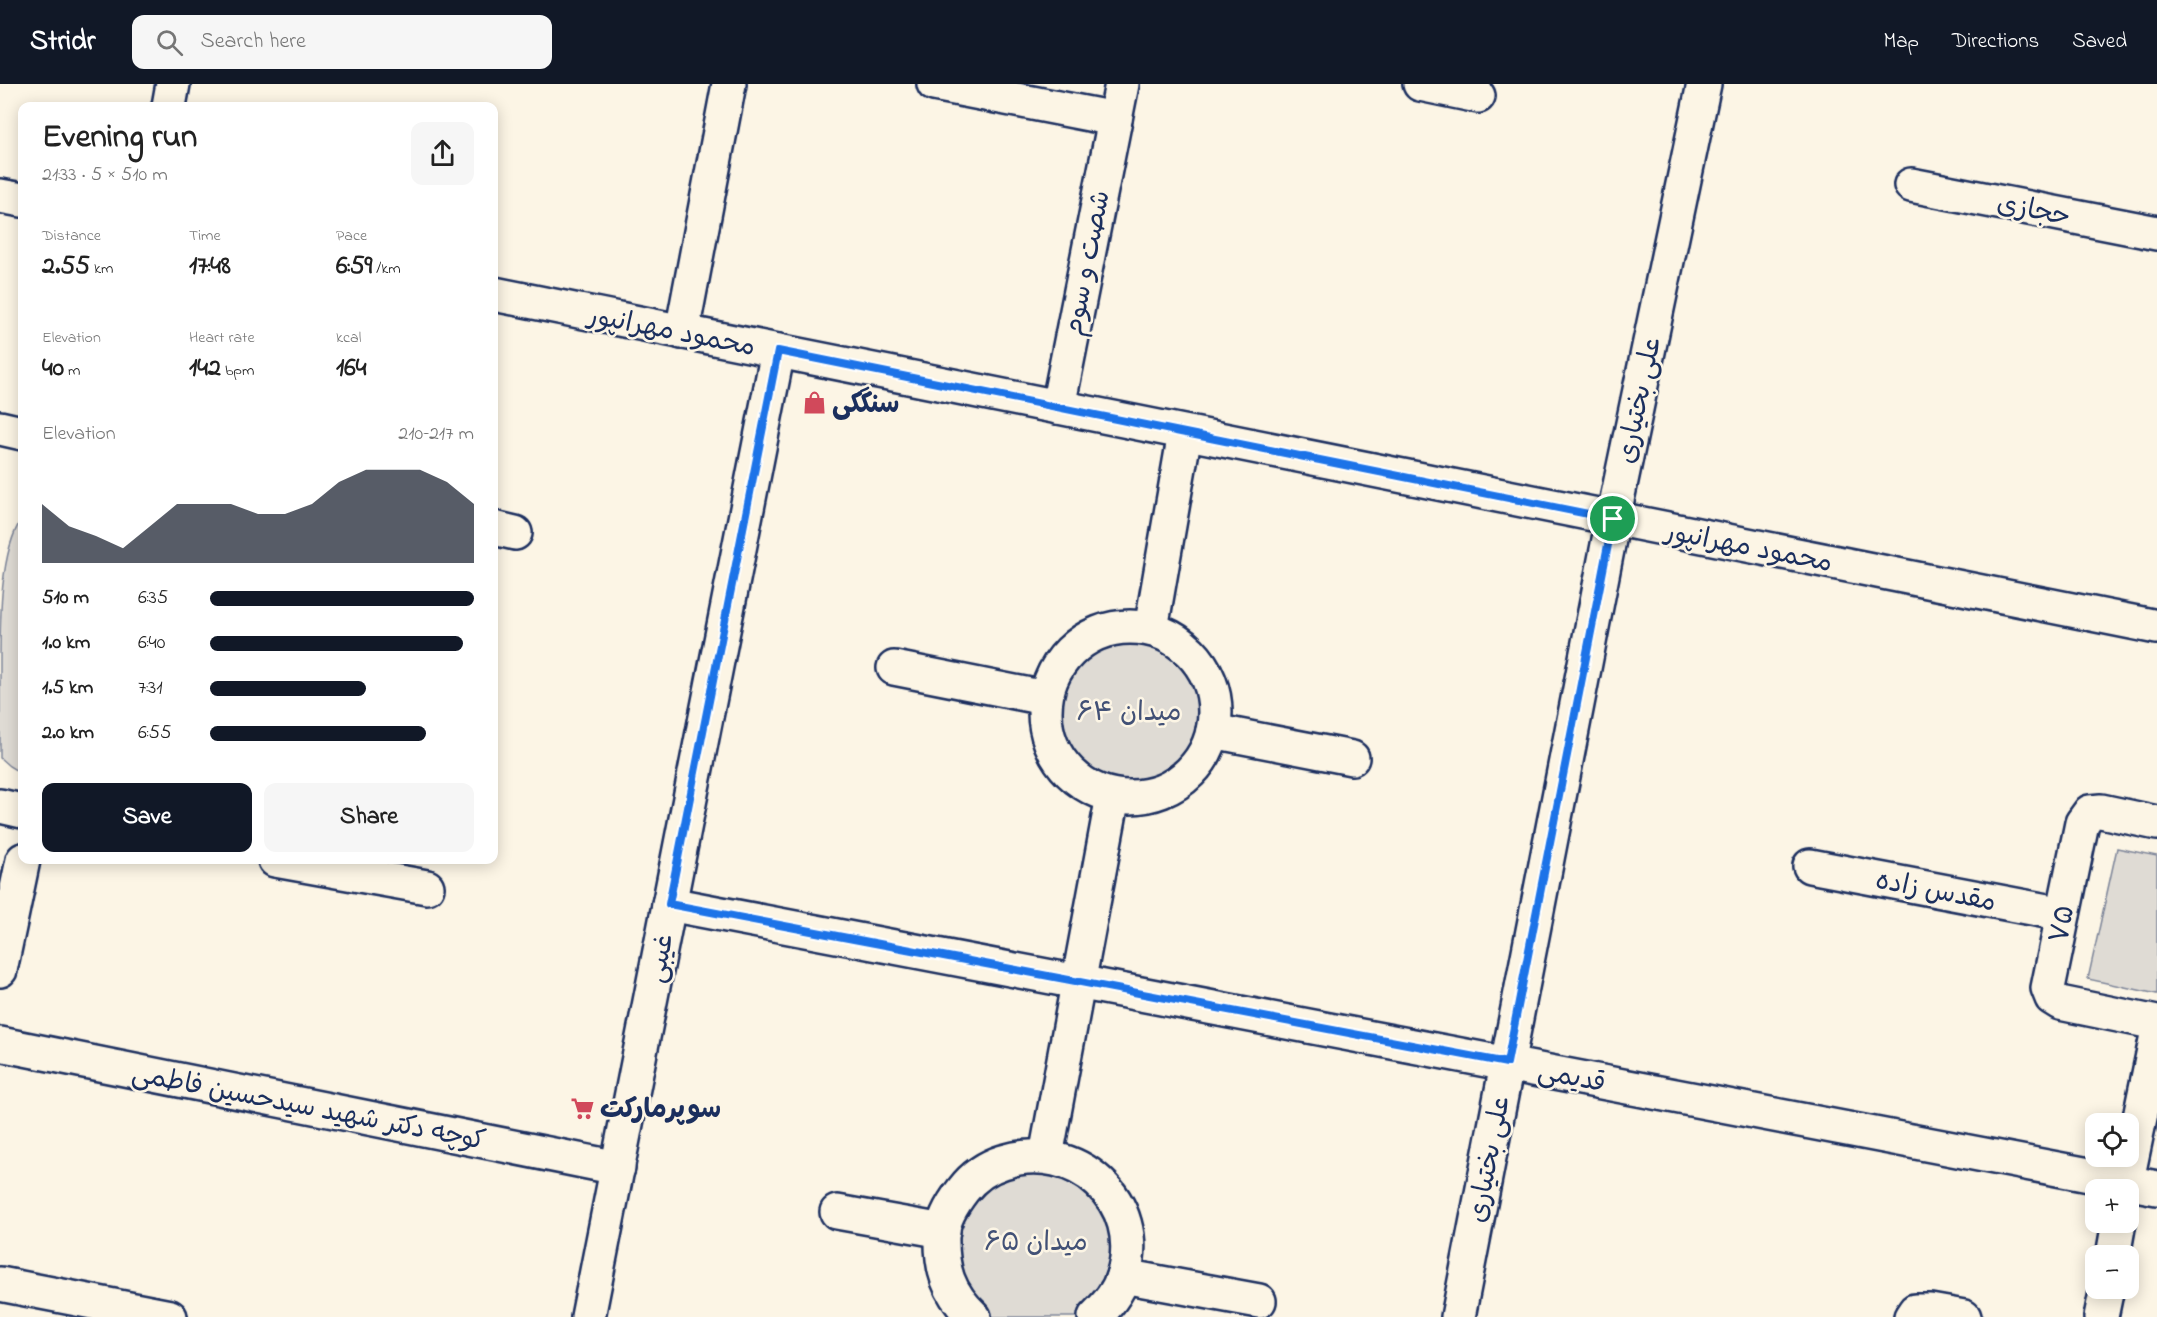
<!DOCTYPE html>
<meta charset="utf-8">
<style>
body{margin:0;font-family:"Indie Flower","Playpen Sans Arabic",sans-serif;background:#f6f6f6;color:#222;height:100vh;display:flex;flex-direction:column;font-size:22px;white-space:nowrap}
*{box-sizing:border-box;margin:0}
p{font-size:20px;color:#767676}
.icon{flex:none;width:33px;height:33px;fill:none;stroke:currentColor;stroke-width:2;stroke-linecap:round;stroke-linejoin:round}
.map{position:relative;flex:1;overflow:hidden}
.panel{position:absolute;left:18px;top:18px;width:480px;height:762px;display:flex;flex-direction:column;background:#fff;border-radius:12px;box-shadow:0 3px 15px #0003}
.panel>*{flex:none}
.fabs{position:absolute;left:2085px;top:1029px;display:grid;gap:12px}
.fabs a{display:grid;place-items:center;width:54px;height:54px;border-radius:12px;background:#fff;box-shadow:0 3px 15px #0003;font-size:30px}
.pin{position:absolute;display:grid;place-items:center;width:51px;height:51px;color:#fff;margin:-26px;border:3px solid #fff;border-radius:50%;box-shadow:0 2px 6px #0007}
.round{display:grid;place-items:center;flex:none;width:63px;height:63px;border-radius:12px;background:#f6f6f6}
.overview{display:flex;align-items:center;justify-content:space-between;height:102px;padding:0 24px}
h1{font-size:33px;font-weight:700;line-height:45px}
.metrics{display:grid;grid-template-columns:repeat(3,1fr);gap:9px;height:102px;padding:6px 24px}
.metrics div{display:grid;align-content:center}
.metrics b{font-size:26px;font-weight:700}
.metrics small{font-size:16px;font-weight:400}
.metrics p{font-size:16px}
.chart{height:168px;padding:12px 24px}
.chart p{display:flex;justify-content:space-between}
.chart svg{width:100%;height:108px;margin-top:6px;fill:#111827;opacity:.7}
.cta{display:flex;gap:12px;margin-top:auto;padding:12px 24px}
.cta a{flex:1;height:69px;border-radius:12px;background:#111827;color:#fff;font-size:24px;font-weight:700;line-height:69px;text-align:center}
.cta a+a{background:#f6f6f6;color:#222}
ul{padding:0 24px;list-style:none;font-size:20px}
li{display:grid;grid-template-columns:96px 72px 1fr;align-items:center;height:45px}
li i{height:15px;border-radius:8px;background:#111827}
header{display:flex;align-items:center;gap:36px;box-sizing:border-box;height:84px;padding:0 30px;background:#111827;color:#fff}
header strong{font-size:28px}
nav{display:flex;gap:33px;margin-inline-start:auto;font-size:21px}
.search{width:420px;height:54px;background:#f6f6f6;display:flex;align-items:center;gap:15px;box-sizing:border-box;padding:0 21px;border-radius:12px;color:#767676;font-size:22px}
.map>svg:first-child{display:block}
</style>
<header>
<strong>Stridr</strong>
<div class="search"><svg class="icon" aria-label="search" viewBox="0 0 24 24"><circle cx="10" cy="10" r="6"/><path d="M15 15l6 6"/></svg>Search here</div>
<nav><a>Map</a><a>Directions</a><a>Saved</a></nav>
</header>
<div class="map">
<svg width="2157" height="1233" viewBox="0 0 2157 1233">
<rect width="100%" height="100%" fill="#fcf5e5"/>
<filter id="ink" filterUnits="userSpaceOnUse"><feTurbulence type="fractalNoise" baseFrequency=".0167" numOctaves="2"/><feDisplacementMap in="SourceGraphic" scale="12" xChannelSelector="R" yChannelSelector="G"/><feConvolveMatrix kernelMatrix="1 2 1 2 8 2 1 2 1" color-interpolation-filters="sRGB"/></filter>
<g filter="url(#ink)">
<g fill="#dfdbd4" stroke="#7d8599" stroke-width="1.5">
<path d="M22 434V690L9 682 0 674C0 642 0 609 0 577 0 534 0 468 22 434Z"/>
<circle cx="1129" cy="627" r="73"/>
<polygon points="2117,764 2157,772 2157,910 2088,895"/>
<polygon points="1015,1082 1072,1089 1112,1129 1116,1186 1080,1233 991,1233 973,1218 959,1197 955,1140 968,1114"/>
</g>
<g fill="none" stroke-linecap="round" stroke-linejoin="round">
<defs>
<g id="street">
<polyline points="934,0 1115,35"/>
<polyline points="1420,0 1478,12"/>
<polyline points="169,22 173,0"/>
<polyline points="1911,101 2157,149"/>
<polyline points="0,112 22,116"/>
<polyline points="494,210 2157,543"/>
<polyline points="682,248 729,0"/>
<polyline points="1058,323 1122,0"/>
<polyline points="0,344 22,349"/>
<polyline points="494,444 515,449"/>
<circle cx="1130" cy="628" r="85"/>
<polyline points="1151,545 1185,349"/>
<polyline points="894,584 1045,614"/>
<polyline points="1213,647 1352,674"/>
<polyline points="0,722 22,727"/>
<polyline points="2157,739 2101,727 2090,728 2082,739 2048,904 2052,914 2060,919 2157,939"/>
<polyline points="275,776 427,803"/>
<polyline points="1810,782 2063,830"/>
<polyline points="669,820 2157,1104"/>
<polyline points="0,886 23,776"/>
<polyline points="0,960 618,1084"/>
<polyline points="1046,1072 1113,712"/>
<polyline points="2125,1106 2157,951"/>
<polyline points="837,1128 943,1147"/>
<polyline points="2113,1172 2119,1138"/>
<polyline points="1123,1192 1259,1217"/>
<polyline points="0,1200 170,1233"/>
<polyline points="588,1233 778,267"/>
<path d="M974 1233C948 1209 941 1185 942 1151 943 1135 953 1119 963 1106 973 1093 987 1083 1003 1078 1075 1054 1147 1118 1123 1192 1118 1209 1107 1221 1095 1233"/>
<polyline points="1458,1233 1613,435 1704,0"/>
<polyline points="1911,1233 1915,1227 1930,1227 1964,1233"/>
<polyline points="2101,1233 2107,1204"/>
</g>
</defs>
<use href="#street" stroke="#1b2f5e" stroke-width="38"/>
<use href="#street" stroke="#fcf5e5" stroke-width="33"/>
</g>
</g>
<g fill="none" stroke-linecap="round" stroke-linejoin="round" filter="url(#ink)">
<defs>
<polygon id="route" points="778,267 1613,435 1507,979 669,820"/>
</defs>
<use href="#route" stroke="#fff" stroke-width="12"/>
<use href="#route" stroke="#1a73e8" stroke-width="8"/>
</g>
<defs>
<symbol id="shop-bare" viewBox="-9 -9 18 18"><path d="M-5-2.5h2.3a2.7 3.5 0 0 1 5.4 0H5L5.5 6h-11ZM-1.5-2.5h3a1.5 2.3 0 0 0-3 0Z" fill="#d1495b" stroke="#fcf5e5" stroke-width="2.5" paint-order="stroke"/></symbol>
<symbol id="supermarket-bare" viewBox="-9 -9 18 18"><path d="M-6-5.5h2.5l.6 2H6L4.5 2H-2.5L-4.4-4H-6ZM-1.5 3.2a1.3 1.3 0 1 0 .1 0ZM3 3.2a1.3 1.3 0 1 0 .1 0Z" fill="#d1495b" stroke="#fcf5e5" stroke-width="2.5" paint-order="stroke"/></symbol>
</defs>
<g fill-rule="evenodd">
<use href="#shop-bare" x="798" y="302" width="33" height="33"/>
<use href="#supermarket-bare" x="566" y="1008" width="33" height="33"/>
</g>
<g text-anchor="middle" stroke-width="5" stroke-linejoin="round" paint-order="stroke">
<g font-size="27" fill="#1b2f5e" stroke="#fcf5e5">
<text transform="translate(2034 125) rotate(11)" y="9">حجازی</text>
<text transform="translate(1086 179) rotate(-79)" y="9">شصت و سوم</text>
<text transform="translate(672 246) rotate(11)" y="9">محمود مهرانپور</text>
<text transform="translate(1638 316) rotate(-78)" y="9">علی بختیاری</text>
<text transform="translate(1749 462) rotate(11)" y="9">محمود مهرانپور</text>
<text transform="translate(1936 806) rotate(11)" y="9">مقدس زاده</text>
<text transform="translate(2061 840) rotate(-79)" y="9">۷۵</text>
<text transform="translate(659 874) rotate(-79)" y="9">غیبی</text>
<text transform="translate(1572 992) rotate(11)" y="9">قدیمی</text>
<text transform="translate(309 1022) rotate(11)" y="9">کوچه دکتر شهید سیدحسین فاطمی</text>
<text transform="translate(1488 1075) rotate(-79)" y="9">علی بختیاری</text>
</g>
<g font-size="27" font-weight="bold" fill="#1b2f5e" stroke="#fcf5e5" text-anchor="start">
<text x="832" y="328">سنگکی</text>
<text x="600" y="1033">سوپرمارکت</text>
</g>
<g font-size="27" fill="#425176" stroke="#fcf5e5">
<text x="1129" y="636">میدان ۶۴</text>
<text x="1036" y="1166">میدان ۶۵</text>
</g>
</g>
</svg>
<div class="fabs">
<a><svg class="icon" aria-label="locate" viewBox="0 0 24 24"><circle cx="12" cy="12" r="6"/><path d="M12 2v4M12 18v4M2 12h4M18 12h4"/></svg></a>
<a>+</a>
<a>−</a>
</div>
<div class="pin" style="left:1613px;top:435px;background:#1e9e55"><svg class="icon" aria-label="arrive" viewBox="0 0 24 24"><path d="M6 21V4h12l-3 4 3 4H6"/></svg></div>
<section class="panel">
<div class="overview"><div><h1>Evening run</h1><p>21:33 · 5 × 510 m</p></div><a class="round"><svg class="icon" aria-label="share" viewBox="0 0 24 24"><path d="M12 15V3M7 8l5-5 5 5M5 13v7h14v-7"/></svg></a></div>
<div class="metrics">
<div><p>Distance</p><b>2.55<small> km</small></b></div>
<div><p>Time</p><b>17:48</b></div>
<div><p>Pace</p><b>6:59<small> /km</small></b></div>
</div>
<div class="metrics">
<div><p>Elevation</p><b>40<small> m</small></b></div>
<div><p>Heart rate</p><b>142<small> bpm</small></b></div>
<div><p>kcal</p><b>164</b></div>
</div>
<div class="chart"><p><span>Elevation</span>210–217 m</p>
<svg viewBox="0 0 160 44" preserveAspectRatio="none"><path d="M0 44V20L10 29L20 33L30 38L40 29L50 20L60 20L70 20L80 24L90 24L100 20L110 11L120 6L130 6L140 6L150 11L160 20V44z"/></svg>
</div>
<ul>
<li><b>510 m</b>6:35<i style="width:100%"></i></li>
<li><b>1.0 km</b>6:40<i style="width:96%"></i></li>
<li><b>1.5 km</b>7:31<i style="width:59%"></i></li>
<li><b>2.0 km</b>6:55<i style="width:82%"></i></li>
</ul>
<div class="cta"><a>Save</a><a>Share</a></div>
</section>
</div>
